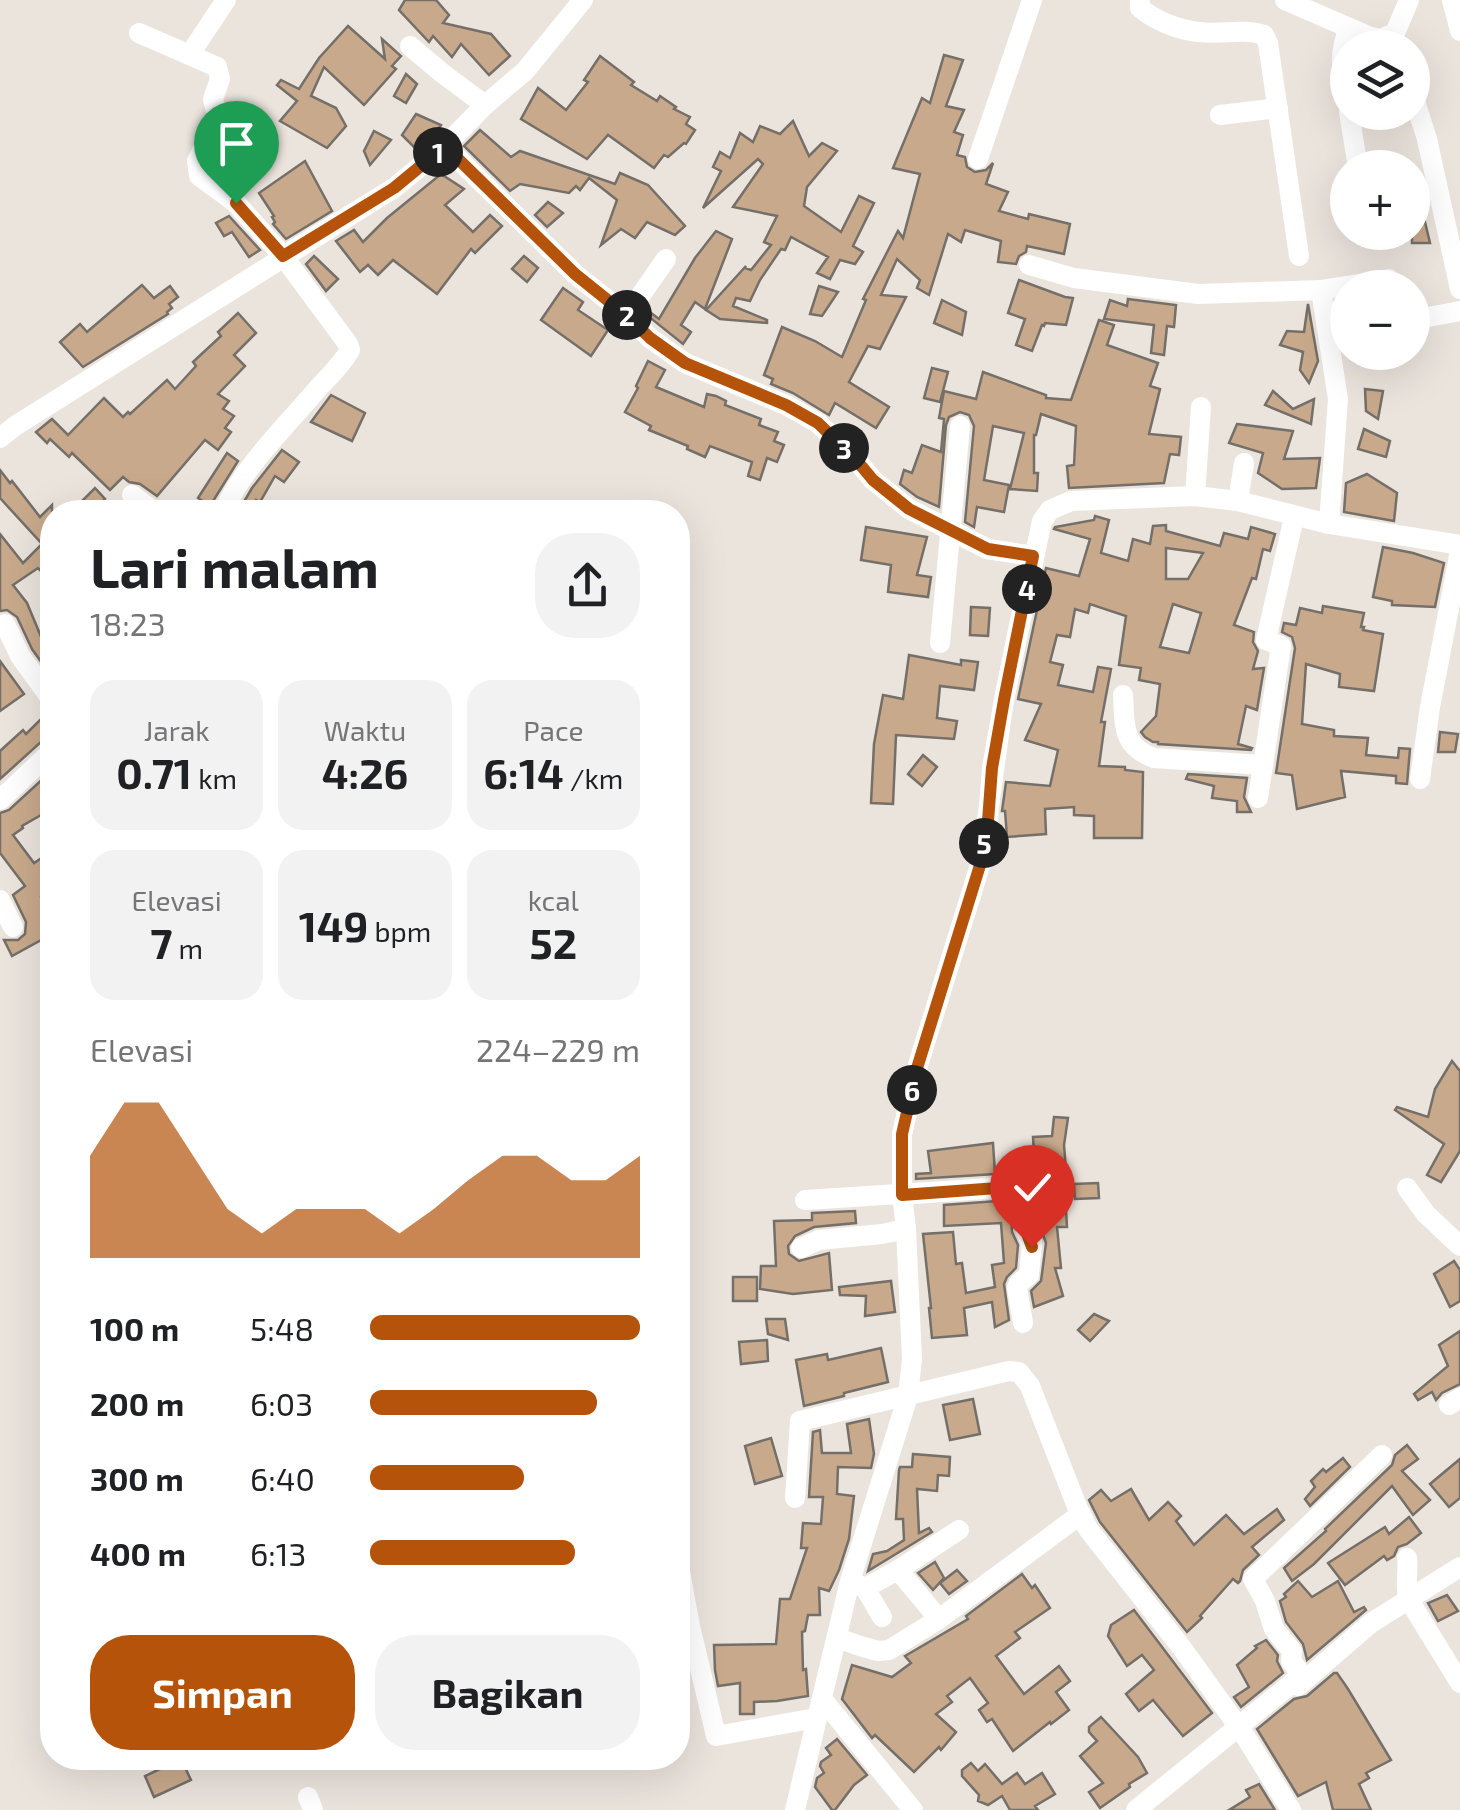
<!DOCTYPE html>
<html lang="id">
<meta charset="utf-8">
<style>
body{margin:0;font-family:"Exo 2",sans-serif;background:#f2f2f2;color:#202124;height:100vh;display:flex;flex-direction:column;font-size:38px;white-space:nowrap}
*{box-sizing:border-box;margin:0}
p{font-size:32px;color:#757577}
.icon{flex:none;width:55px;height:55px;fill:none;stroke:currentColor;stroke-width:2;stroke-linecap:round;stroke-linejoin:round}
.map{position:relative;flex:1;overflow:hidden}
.sheet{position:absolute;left:40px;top:500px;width:650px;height:1270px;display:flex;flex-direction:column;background:#fff;border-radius:40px;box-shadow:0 10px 40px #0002}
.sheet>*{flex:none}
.controls{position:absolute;left:1330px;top:30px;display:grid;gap:20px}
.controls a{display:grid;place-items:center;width:100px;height:100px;border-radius:50%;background:#fff;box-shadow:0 10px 40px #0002;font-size:50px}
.pin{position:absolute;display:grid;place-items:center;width:85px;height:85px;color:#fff;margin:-102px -42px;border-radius:50% 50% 50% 0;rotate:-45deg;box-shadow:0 0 10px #0007}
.pin .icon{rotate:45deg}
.km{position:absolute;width:50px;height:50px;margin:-25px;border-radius:50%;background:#222;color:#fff;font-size:28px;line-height:50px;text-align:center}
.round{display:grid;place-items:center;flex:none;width:105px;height:105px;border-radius:40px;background:#f2f2f2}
.overview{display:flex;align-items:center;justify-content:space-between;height:170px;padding:0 50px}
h1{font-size:55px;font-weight:700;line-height:75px}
.figures{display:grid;grid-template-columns:repeat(3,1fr);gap:15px;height:170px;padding:10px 50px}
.figures div{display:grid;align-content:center;border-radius:25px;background:#f2f2f2;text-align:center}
.figures b{font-size:42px;font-weight:700}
.figures small{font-size:28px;font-weight:400}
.figures p{font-size:28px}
.chart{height:280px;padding:20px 50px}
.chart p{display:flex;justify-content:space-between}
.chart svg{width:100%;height:180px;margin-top:10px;fill:#b45309;opacity:.7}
.action{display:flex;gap:20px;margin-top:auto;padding:20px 50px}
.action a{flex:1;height:115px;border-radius:40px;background:#b45309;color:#fff;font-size:40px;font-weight:700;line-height:115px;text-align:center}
.action a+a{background:#f2f2f2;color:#202124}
ul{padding:0 50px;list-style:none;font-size:32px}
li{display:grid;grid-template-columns:160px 120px 1fr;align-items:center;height:75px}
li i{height:25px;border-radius:12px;background:#b45309}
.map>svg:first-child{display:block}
</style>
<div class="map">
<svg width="1460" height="1810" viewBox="0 0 1460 1810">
<rect width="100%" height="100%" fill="#ebe4dd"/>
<g fill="#c8a98b" stroke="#756f69" stroke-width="2.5" fill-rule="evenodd">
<polygon points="405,0 436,0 449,15 443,23 491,34 510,56 489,75 461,44 452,57 433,36 429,42 399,10"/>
<polygon points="348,26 385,59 382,39 401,56 392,66 396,69 364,105 324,67 311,96 336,108 346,126 327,148 280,121 297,101 277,85 281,80 299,89 319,58"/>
<polygon points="944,55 963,60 946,106 964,110 954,132 963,135 957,155 965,157 967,167 975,172 986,170 993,163 986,184 1008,192 999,211 1028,219 1029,214 1070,224 1064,254 1027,246 1026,252 1019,256 1016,264 998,262 1001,241 965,230 961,242 948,234 929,295 917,288 920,280 897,259 881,295 906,297 880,349 868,346 849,382 889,407 876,428 835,403 829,415 793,393 771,384 773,379 764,375 782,327 815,341 842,357 866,300 863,299 898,231 903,238 920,174 893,168 922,98 930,103"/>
<polygon points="600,56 634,82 631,85 657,101 660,96 676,107 674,109 690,117 686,124 695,130 686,144 684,143 668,157 664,155 654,168 608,135 587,159 521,119 538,88 566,110 588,82 584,80"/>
<polygon points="406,74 417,84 406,103 394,96"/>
<polygon points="416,114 441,125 434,137 418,151 402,135"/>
<polygon points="793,121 809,156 822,143 837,151 807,187 804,206 841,232 859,196 874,203 853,246 863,252 855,264 840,260 830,279 817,273 828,257 791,237 785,250 781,249 760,280 750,301 736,298 733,306 767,320 767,323 720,319 706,310 746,266 745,268 751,270 771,245 764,242 777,216 733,207 763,164 758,159 703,208 721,171 713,167 720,152 730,158 740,133 753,142 760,126 780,134"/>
<polygon points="480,130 511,157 520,151 615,184 620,173 648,185 685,226 675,235 647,222 635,238 621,229 601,245 617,200 589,178 580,190 576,186 569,193 520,184 510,191 464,146"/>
<polygon points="374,131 391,140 370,165 364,151"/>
<polygon points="305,161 332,211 286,239 273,224 275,222 272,217 274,216 259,193"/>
<polygon points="441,174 464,189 445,205 473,232 490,215 502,226 475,253 471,249 437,294 393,260 378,275 368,265 360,272 336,241 354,230 363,242 387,218"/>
<polygon points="1418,193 1430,243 1412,243 1412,194"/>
<polygon points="548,202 563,213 547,227 535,215"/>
<polygon points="229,216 260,250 249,257 232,232 224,236 216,223"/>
<polygon points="716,231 732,239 705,309 695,302 681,325 691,332 683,344 648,316 651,313 659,319 695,258"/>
<polygon points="314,256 338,279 326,291 306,264"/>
<polygon points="524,256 538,268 527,282 512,269"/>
<polygon points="1019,280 1065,297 1073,298 1066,325 1045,323 1044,326 1042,325 1032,351 1016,345 1025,319 1008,313"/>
<polygon points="142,285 154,298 170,286 178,297 169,304 172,308 167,312 168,314 83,367 60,342 80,324 87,332"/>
<polygon points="819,286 838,292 822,316 810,314"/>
<polygon points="563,288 583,302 578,310 608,330 591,356 541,320"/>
<polygon points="1128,299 1176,305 1174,327 1167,326 1164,355 1151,353 1154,325 1104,319 1110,300 1127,306"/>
<polygon points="942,300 966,312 962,335 934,323"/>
<polygon points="1308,304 1318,361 1309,383 1300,370 1303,352 1280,345 1287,331 1304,332"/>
<polygon points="238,313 256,333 234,355 245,366 218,394 229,401 223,409 234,416 225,428 231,432 218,450 205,440 157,496 140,484 129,482 123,477 110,490 72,453 69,457 50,439 47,443 36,432 52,419 68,435 104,398 123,417 128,412 130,414 167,380 175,389 196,366 193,362 221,336 218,332"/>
<polygon points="1099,320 1114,325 1107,345 1158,363 1150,386 1160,389 1149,434 1181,437 1179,455 1170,454 1164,483 1069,488 1067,466 1074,465 1076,426 1041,414 1036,435 1034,435 1034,473 1038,473 1037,491 1010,489 1024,433 993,426 984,480 1009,485 1004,512 977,507 974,527 965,522 974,426 969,415 960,412 949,417 946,425 939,507 917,497 900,484 904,470 912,473 922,445 941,452 944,419 939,418 944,391 976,399 983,372 1046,395 1046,398 1071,400"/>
<polygon points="648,361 665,370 656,387 704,407 707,394 716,396 726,401 725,405 761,419 759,425 778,432 774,441 784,445 777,462 767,458 760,480 748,476 752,462 710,446 705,457 687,449 688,446 649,430 651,426 625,412 638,388 636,386"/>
<polygon points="932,368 948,372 940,402 924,398"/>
<polygon points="1365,389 1383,391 1378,419 1366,411"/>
<polygon points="1273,391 1293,409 1314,399 1311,424 1265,405"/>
<polygon points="331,395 365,413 352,441 311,422"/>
<polygon points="1237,424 1293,431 1284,459 1320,458 1316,488 1282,489 1258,473 1263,453 1229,443"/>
<polygon points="1364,429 1390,441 1386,457 1358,449"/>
<polygon points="282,450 299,462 284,482 275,476 260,502 256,500 251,512 238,512 252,488"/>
<polygon points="227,453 238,461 210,506 198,498"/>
<polygon points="0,470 10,483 12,481 40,517 52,505 52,582 38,568 13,585 27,603 52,663 52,677 32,649 17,617 7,610 0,611 0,534 23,563 42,544 0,498"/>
<polygon points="1367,474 1397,493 1394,521 1344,512 1346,483"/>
<polygon points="95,488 105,499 91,512 71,512"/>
<path d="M1095 516 1109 520 1101 553 1128 561 1133 539 1150 544 1153 526 1166 525V531L1220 546 1224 533 1248 539 1251 527 1275 534 1270 551 1263 549 1256 579 1252 578 1234 625 1254 632 1253 642 1258 651 1253 669 1264 668 1257 710 1246 706 1238 744 1252 748 1251 750 1158 744V742H1153L1145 737 1141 732 1156 716 1160 684 1139 680 1141 668 1119 665 1126 616 1090 604 1088 613 1075 609 1070 637 1057 635 1050 662 1063 665 1058 685 1093 692 1098 667 1111 669 1101 722H1105L1099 766 1125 767V770L1143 772 1142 838H1094V816L1074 815V807L1045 809 1046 834 1007 837 1005 811H1002L1006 782 1050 786 1058 750 1025 740 1041 704 1018 699 1046 568 1079 576 1090 539 1054 529 1055 527 1094 520ZM1166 548 1203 553 1188 579H1166ZM1173 604 1201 613 1189 653 1160 647Z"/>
<polygon points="866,527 927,537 917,575 931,577 928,597 888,592 891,565 861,560"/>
<polygon points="1383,547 1413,553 1444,563 1435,607 1392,605 1392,601 1373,597"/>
<polygon points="1323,606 1364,613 1361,627 1364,627 1363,630 1383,634 1374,691 1339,687 1340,674 1306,664 1302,724 1334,730 1334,736 1368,738 1366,755 1398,758 1399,748 1410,749 1407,784 1396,783 1396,776 1341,771 1345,797 1297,809 1292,775 1276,773 1295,648 1292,637 1282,632 1284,623 1296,625 1300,608 1322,613"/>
<polygon points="971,607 990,608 988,636 970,635"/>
<polygon points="909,655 961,665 961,660 978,662 974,690 940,686 937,718 957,721 954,739 896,735 893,804 871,803 874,744 883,695 903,699"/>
<polygon points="0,661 24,694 0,711"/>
<polygon points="47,713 52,714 52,732 0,779 0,751 23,730 26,734"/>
<polygon points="1440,732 1458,734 1455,752 1438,752"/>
<polygon points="923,755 937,767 922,786 908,774"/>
<polygon points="52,772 52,806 47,808 48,811 22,826 23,828 13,835 34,863 52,851 52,873 43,879 50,890 41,897 52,924 52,934 12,956 4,940 18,940 25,934 26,922 13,895 25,886 0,853 0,813 9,810 46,776"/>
<polygon points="1188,774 1247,778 1244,797 1251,812 1237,812 1237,801 1212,798 1214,786 1186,779"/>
<polygon points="1452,1061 1460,1071 1460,1151 1441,1182 1427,1175 1444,1144 1395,1110 1397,1107 1428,1117 1435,1089"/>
<polygon points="1054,1117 1068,1118 1064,1145 1066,1169 1035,1171 1033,1137 1052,1136"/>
<polygon points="993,1143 995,1174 916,1179 916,1174 931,1173 928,1151"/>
<polygon points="1098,1183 1099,1198 1075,1199 1074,1184"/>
<polygon points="997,1201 998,1205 1011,1204 1012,1232 1018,1245 1016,1268 1007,1277 1004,1284 1009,1320 995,1327 992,1302 964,1308 967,1335 932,1338 929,1308 931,1308 923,1234 953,1232 956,1264 962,1263 966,1293 995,1287 992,1265 1004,1263 1001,1223 944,1226 944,1205"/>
<polygon points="1039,1210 1066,1210 1067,1227 1057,1227 1061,1268 1055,1268 1063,1296 1034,1307 1031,1291 1041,1281 1046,1243 1040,1227"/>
<polygon points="855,1211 856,1223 814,1227 795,1236 788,1246 789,1254 799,1261 829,1253 832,1290 793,1294 760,1289 761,1266 776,1266 774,1221 812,1220 812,1213"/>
<polygon points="1454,1261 1460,1270 1460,1301 1450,1307 1434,1274"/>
<rect x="733" y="1277" width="24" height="24"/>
<polygon points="891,1281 895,1312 865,1316 866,1296 840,1295 839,1287"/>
<polygon points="1094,1314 1109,1321 1090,1341 1078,1330"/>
<polygon points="766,1319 785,1319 788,1340 768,1334"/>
<polygon points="1460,1331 1460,1384 1442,1393 1436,1400 1432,1392 1418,1400 1414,1394 1448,1366 1439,1345"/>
<polygon points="767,1340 768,1361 741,1364 739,1342"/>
<polygon points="881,1348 888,1382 844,1393 844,1396 804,1406 796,1360 827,1354 828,1360"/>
<polygon points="973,1399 980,1434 950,1440 943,1405"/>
<polygon points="869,1419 874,1454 871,1468 838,1467 837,1494 854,1496 849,1539 839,1570 829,1591 819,1588 820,1615 808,1615 805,1631 802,1632 803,1670 806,1669 808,1696 777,1701 754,1702 754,1714 740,1714 740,1683 718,1686 715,1670 714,1645 776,1644 780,1599 790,1599 807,1548 801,1548 803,1523 821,1524 823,1497 809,1497 813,1432 820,1430 822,1453 851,1453 847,1424"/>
<polygon points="771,1438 782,1476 755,1484 745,1446"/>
<polygon points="1407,1445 1418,1459 1402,1471 1430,1500 1413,1515 1392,1486 1314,1564 1292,1581 1284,1568 1326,1531 1325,1529 1392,1465 1395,1455"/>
<polygon points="913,1454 950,1457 949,1476 938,1475 937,1491 917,1489 919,1533 929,1528 932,1532 868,1571 873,1554 887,1551 904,1540 903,1519 896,1519 899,1470 900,1467 912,1467"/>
<polygon points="1343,1458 1350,1467 1310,1506 1305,1499 1315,1487 1311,1481 1323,1469 1326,1472"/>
<polygon points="1460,1459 1460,1498 1449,1507 1430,1484"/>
<polygon points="1131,1489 1149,1520 1168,1502 1181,1516 1176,1521 1194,1545 1226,1515 1244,1534 1277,1509 1284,1520 1252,1547 1259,1555 1243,1570 1240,1581 1238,1583 1233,1579 1200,1616 1202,1618 1187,1632 1100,1522 1089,1500 1101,1490 1111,1501"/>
<polygon points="1409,1517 1421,1533 1407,1544 1398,1547 1394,1556 1387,1560 1384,1556 1345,1585 1328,1563 1385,1527 1389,1534"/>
<polygon points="935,1562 944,1578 933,1590 918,1573"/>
<polygon points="957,1570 967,1581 949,1594 940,1583"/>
<polygon points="1022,1574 1032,1588 1035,1585 1050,1608 1015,1632 1020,1638 996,1656 1024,1694 1059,1666 1070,1681 1056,1692 1069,1710 1051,1724 1050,1722 1013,1751 992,1719 987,1722 979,1710 988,1703 970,1678 947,1696 952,1702 936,1714 956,1732 941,1750 939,1747 914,1772 875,1735 872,1738 842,1699 852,1665 892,1677 911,1663 905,1656 968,1619 966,1616"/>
<polygon points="1298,1581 1312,1597 1338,1581 1354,1612 1364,1607 1366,1610 1307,1660 1303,1644 1286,1622 1280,1601 1286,1597 1284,1594"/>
<polygon points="1447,1595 1458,1611 1438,1621 1428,1603"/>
<polygon points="1134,1610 1212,1713 1183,1736 1153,1700 1139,1711 1126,1694 1154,1670 1142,1655 1127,1666 1108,1636 1111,1625"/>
<polygon points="1266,1640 1278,1655 1277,1661 1283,1673 1241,1707 1234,1697 1249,1687 1237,1665 1257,1648 1255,1646"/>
<polygon points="1334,1673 1337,1673 1348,1689 1391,1760 1366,1773 1369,1778 1359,1784 1371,1810 1333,1810 1326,1782 1298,1796 1257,1729 1294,1699 1307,1696"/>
<polygon points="1101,1717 1138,1757 1147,1773 1129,1784 1130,1787 1100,1808 1089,1792 1103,1783 1080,1756 1097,1741 1089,1732 1089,1727"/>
<polygon points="837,1739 867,1775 854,1785 835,1810 832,1810 815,1787 817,1778 824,1773 820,1766 821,1762 831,1755 826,1748"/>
<polygon points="181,1759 191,1780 154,1797 145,1776"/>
<polygon points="971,1763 978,1771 985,1764 1002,1784 1017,1773 1025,1784 1042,1773 1055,1794 1035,1806 1038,1810 1010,1810 1002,1796 988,1805 978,1801 979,1795 962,1776 962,1770"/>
<polygon points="1259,1784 1275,1810 1229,1810 1250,1797 1246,1790"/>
</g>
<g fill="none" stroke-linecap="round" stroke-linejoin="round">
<g stroke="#fff" stroke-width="20">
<path d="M1140 0V8C1156 21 1178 30 1199 32 1221 35 1243 28 1264 35L1268 43 1299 256"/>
<polyline points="1285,0 1368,36 1380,39 1395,33 1409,0"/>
<polyline points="1452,0 1460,31"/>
<path d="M139 33 217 67 220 79 213 99 218 119 197 161 199 176 236 203 283 256 348 344 350 350C341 366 326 379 314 393 283 429 242 469 223 512"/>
<polyline points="410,46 442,73 485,105"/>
<polyline points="190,54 226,0"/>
<polyline points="1412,92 1427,139 1460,289"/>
<path d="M1348 104C1343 75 1337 56 1349 28"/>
<polyline points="1349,112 1358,168"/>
<polyline points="1220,115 1278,108"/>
<polyline points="445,146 575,274 627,315 650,338 685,363 786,405 818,423 858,462 873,480 909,509 987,549 1033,556"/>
<polyline points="978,159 1032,0"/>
<polyline points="1029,265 1074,278 1198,294 1321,290 1389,279"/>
<polyline points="1321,290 1338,399 1329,524"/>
<polyline points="627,315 666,259"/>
<polyline points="1412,320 1460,311"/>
<polyline points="0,438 15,426 394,188 445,146 485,105 525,71 583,0"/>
<polyline points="132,495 155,512"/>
<polyline points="1195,496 1201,407"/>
<polyline points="1238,501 1244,463"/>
<polyline points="5,624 20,656 52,700"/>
<polyline points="940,643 960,426"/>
<path d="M1123 695C1125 725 1121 746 1154 758L1263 765"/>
<polyline points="1420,779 1430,707 1460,551"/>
<polyline points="1258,798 1281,646 1266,640 1294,517"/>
<polyline points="0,800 52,751"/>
<polyline points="0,900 13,927"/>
<polyline points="1407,1188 1426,1214 1460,1246"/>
<polyline points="805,1200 1024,1186 1026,1231 1032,1242 1029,1275 1019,1283 1017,1288 1023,1323"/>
<polyline points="801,1248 819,1240 882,1234 906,1229"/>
<polyline points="1449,1405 1460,1398"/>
<polyline points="795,1498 800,1421 1009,1371 1019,1372 1030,1386 1078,1509 1088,1529 1182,1648 1243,1733 1291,1810"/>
<path d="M1407 1558C1409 1572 1404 1587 1409 1600L1460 1683"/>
<polyline points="678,1561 690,1626 716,1736 816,1718"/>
<polyline points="898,1570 939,1619"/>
<polyline points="857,1584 865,1588 882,1617"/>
<polyline points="865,1588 898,1570 959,1530"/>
<polyline points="837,1638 860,1646 878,1651 889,1650 939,1619 1081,1514"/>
<polyline points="1298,1686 1371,1623 1460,1567"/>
<polyline points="823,1700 913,1810"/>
<polyline points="308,1797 313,1810"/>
<polyline points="795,1810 850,1581 908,1396 912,1359 906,1229 902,1195 902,1134 918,1065 981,863 1004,699 1042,521 1050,510 1071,501 1195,496 1238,501 1329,524 1460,545"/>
<polyline points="1136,1810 1302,1675 1291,1661 1292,1651 1274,1629 1265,1601 1253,1579 1382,1455"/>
</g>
</g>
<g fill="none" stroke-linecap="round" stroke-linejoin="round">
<defs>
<polyline id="route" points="236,203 283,256 394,188 445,146 575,274 626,315 650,338 685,363 786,405 818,423 858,462 873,480 909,509 988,549 1033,556 1004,700 992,768 988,821 981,862 918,1065 902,1134 902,1195 1024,1186 1026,1231 1032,1247"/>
</defs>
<use href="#route" stroke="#fff" stroke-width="20"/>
<use href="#route" stroke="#b45309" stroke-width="12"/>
</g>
</svg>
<div class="controls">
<a><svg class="icon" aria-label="layers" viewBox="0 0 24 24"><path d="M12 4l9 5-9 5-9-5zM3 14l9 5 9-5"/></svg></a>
<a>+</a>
<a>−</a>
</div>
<div class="pin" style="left:236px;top:203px;background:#1e9e55"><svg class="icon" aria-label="arrive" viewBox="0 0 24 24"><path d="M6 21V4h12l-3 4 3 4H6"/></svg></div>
<div class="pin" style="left:1032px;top:1247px;background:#d93025"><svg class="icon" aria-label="check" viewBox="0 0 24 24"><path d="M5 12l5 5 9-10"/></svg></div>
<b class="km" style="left:438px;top:152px">1</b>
<b class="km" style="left:627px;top:315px">2</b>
<b class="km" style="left:844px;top:448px">3</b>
<b class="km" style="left:1027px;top:589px">4</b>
<b class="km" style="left:984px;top:843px">5</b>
<b class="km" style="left:912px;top:1090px">6</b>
<section class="sheet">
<div class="overview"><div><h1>Lari malam</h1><p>18:23</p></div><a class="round"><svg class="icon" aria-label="share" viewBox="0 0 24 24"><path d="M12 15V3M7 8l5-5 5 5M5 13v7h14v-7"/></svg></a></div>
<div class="figures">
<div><p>Jarak</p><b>0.71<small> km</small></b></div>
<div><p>Waktu</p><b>4:26</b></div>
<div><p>Pace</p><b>6:14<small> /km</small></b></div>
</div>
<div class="figures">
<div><p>Elevasi</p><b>7<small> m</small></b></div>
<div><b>149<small> bpm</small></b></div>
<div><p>kcal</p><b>52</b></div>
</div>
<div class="chart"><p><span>Elevasi</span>224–229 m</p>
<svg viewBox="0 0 160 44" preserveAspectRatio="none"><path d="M0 44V19L10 6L20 6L30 19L40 32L50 38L60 32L70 32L80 32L90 38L100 32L110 25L120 19L130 19L140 25L150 25L160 19V44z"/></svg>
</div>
<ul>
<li><b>100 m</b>5:48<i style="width:100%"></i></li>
<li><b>200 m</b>6:03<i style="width:84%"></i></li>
<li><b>300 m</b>6:40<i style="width:57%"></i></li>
<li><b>400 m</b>6:13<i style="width:76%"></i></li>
</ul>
<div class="action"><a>Simpan</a><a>Bagikan</a></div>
</section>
</div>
